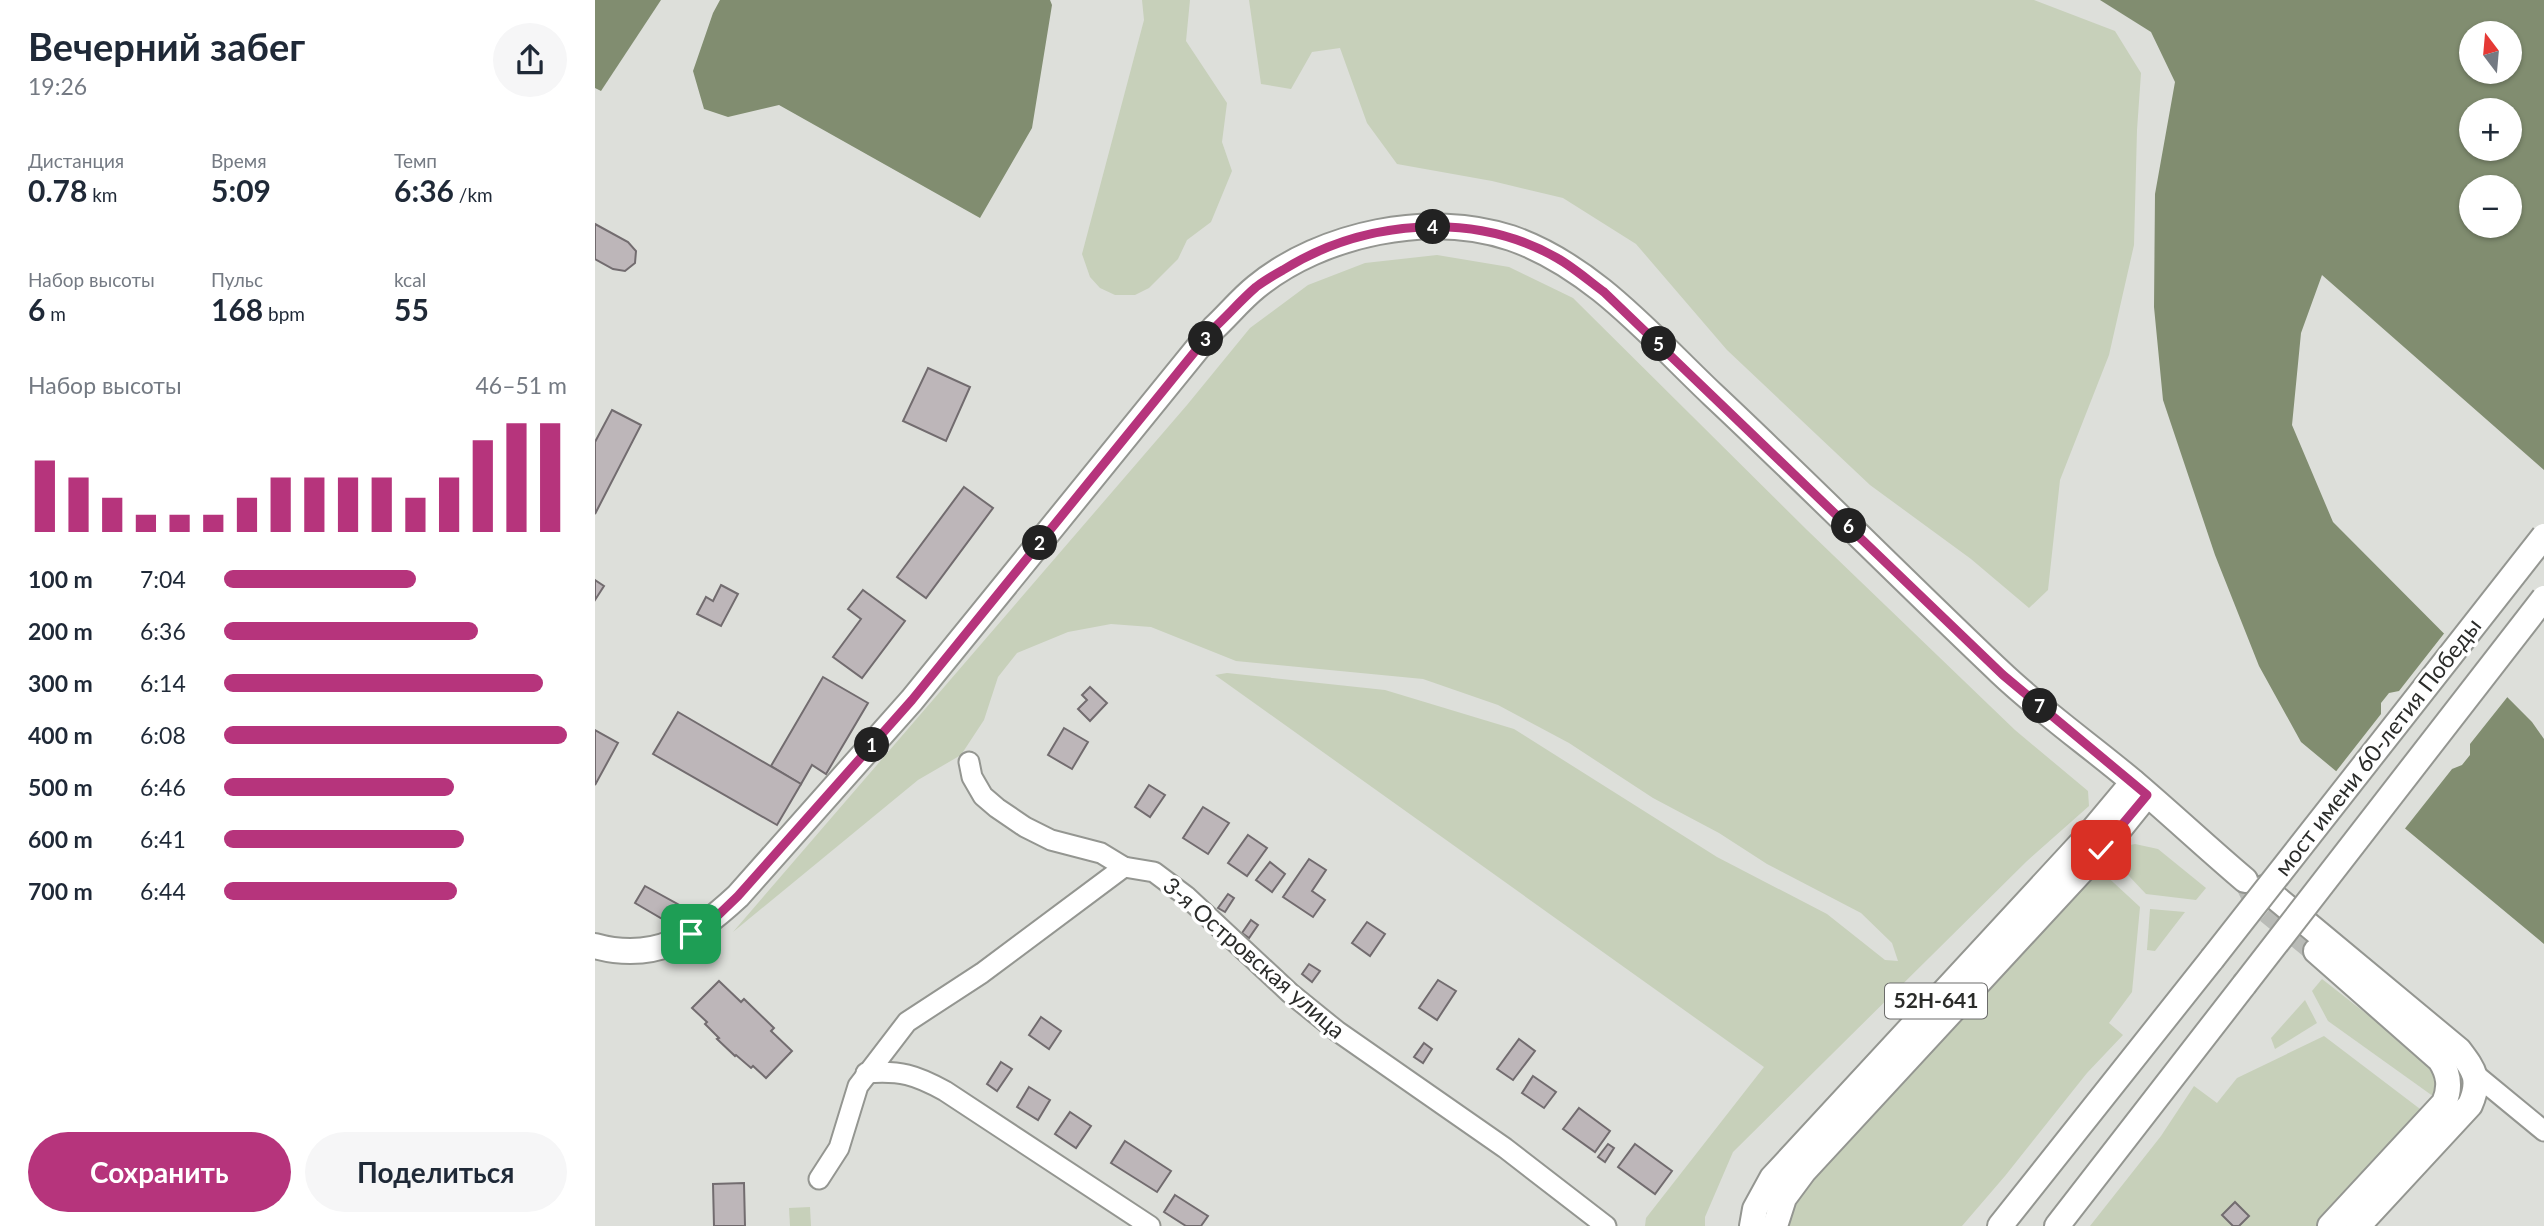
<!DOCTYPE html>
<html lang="ru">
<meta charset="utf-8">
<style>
body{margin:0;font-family:Lato,sans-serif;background:#f6f6f7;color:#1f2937;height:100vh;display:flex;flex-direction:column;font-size:26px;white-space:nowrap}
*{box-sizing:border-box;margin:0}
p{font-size:23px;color:#747a83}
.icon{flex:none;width:38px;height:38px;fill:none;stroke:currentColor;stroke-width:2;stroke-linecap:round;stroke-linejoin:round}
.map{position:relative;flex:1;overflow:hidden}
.side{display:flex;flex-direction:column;background:#fff;width:595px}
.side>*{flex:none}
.needle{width:46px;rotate:344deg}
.fabs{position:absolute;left:1864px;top:21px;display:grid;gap:14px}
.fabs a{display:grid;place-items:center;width:63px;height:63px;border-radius:50%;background:#fff;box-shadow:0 2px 5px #0004;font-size:35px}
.pin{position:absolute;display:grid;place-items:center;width:60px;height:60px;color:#fff;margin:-30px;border-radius:14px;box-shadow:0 4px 10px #0006}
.km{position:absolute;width:35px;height:35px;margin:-18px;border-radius:50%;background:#222;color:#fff;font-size:19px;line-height:35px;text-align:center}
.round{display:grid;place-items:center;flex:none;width:74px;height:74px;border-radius:37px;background:#f6f6f7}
.head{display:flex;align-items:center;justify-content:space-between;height:119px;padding:0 28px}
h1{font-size:38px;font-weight:700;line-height:52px}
.stats{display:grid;grid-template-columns:repeat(3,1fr);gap:10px;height:119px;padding:7px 28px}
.stats div{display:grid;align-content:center}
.stats b{font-size:30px;font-weight:700}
.stats small{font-size:19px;font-weight:400}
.stats p{font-size:19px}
.chart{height:196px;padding:14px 28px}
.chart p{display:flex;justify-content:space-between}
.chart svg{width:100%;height:126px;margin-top:7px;stroke:#b6347c;stroke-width:6}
.button{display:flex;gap:14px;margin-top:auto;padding:14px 28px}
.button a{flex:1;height:80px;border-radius:42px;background:#b6347c;color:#fff;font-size:28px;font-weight:700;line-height:80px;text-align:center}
.button a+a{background:#f6f6f7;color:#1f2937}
ul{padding:0 28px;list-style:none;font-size:23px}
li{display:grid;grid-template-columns:112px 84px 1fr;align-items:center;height:52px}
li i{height:18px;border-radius:9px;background:#b6347c}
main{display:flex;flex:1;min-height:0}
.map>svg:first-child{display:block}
</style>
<main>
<section class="side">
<div class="head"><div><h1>Вечерний забег</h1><p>19:26</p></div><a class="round"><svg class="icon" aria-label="share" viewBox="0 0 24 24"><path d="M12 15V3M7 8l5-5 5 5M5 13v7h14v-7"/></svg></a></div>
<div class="stats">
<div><p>Дистанция</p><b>0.78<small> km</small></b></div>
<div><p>Время</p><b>5:09</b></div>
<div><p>Темп</p><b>6:36<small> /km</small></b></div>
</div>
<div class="stats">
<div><p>Набор высоты</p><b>6<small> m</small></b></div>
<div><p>Пульс</p><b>168<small> bpm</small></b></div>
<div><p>kcal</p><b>55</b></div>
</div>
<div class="chart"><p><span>Набор высоты</span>46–51 m</p>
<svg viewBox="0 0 160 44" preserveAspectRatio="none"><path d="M5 44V19M15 44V25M25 44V32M35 44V38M45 44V38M55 44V38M65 44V32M75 44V25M85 44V25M95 44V25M105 44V25M115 44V32M125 44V25M135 44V12M145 44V6M155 44V6"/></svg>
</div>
<ul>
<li><b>100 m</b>7:04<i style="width:56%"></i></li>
<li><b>200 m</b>6:36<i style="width:74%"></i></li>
<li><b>300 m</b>6:14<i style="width:93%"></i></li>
<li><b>400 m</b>6:08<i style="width:100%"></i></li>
<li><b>500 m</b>6:46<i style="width:67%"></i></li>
<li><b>600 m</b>6:41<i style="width:70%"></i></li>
<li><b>700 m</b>6:44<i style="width:68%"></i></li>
</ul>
<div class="button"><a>Сохранить</a><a>Поделиться</a></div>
</section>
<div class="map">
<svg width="1949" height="1226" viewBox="0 0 1949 1226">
<rect width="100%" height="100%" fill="#dddfda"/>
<g fill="#c7d0ba">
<polygon points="547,0 595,0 591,41 632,103 627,142 637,171 616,222 592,240 583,259 554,288 540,295 520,295 505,288 495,277 487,254 549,20"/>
<polygon points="654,0 1439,0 1520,31 1546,73 1542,130 1539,245 1514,355 1465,480 1453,590 1434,608 1376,559 1275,485 1132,350 1041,244 968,198 897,181 802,164 772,123 745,48 717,52 696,89 666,84"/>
<polygon points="842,255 914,267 978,298 1212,530 1420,730 1493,791 1494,806 1432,861 1138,1152 1110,1217 1110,1226 1050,1226 1051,1218 1169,1067 620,675 632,673 790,690 919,729 1122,857 1232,914 1290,960 1303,961 1297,943 1266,913 1172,864 1124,833 1058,798 974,743 903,705 828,679 641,661 556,627 516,624 473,632 422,653 403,677 389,720 366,755 323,780 138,932 592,405 655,328 713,285 770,263"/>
<polygon points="1540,844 1563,849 1611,888 1601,900 1551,894 1517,858 1526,847"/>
<polygon points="1506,871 1545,907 1537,992 1514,1023 1528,1035 1492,1073 1410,1176 1367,1226 1189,1226 1199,1198 1469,907"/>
<polygon points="1555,909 1590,912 1560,951 1552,950"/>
<polygon points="1727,979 1834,1063 1842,1079 1842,1099 1733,1021 1717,991"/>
<polygon points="1710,1000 1722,1023 1680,1049 1676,1038"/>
<polygon points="1729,1036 1833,1115 1727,1226 1495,1226 1566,1136 1599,1086 1622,1103 1642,1078"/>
<polygon points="215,1207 216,1226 195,1226 194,1208"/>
</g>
<g fill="#818d70" fill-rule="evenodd">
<polygon points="0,0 66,0 6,91 0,88"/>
<polygon points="125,0 455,0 457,5 437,128 385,218 184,105 133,117 109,109 98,71 118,13"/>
<path d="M1505 0H1949V470L1727 275 1706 333 1697 425 1738 522 1937 722 1949 739V944L1706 742 1664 666 1620 555 1568 400 1559 307 1560 194 1580 82 1556 32ZM1876 33H1914V72H1876ZM1876 110H1914V149H1876ZM1876 187H1914V226H1876Z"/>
</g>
<polygon fill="#dddfda" points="1851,631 1914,695 1875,744 1875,755 1867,765 1857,769 1808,831 1739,774 1786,714 1786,703 1794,693 1804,691"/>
<g fill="#bdb6b9" stroke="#726c6f" stroke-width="2">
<polygon points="0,224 33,242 41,251 40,263 30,271 18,269 0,259"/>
<polygon points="333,368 375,387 351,441 308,421"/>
<polygon points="17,410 46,425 0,514 0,442"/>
<polygon points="369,487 398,508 331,598 302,577"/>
<polygon points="0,580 9,586 0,600"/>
<polygon points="126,585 143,594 126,626 102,614 111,597 118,601"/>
<polygon points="268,590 310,621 267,678 238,657 266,619 253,609"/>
<polygon points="228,677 273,703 231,774 217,765 206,784 176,766"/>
<polygon points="495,687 512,703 495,721 483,709 492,700 487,695"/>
<polygon points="83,712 206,784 182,825 58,754"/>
<polygon points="469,728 493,742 477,769 453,755"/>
<polygon points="0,730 23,743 0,785"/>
<polygon points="554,785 570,795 555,817 540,807"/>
<polygon points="608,807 634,823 613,854 588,838"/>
<polygon points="653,835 672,848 652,876 633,863"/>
<polygon points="714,859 731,870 717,891 730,900 718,917 688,897"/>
<polygon points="675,862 690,874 677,892 661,880"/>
<polygon points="50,886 86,906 76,924 40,903"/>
<polygon points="633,894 639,898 630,912 623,908"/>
<polygon points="656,920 663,925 654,938 647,933"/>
<polygon points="772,922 790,934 775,956 757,943"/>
<polygon points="714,964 725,971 717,982 707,974"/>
<polygon points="843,980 861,991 842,1020 824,1008"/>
<polygon points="124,981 146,1002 149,999 179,1028 176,1031 197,1051 171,1078 158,1066 156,1068 141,1055 140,1056 122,1039 124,1038 110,1024 112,1022 97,1008"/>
<polygon points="446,1017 466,1031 454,1049 434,1035"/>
<polygon points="924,1039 940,1051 918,1080 902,1069"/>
<polygon points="829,1043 837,1049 828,1063 819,1057"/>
<polygon points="406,1062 417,1069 402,1091 392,1084"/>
<polygon points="938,1076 961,1092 949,1108 927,1093"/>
<polygon points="434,1087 455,1100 443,1120 422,1107"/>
<polygon points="984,1108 1015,1131 1000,1152 968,1129"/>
<polygon points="475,1112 496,1126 481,1148 460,1134"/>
<polygon points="530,1141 576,1171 562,1192 516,1163"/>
<polygon points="1013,1144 1019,1148 1010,1162 1003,1157"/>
<polygon points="1040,1144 1077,1171 1060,1194 1023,1167"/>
<polygon points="149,1183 150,1226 119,1226 118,1184"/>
<polygon points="580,1195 613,1216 606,1226 591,1226 569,1212"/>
<polygon points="1640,1202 1654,1216 1644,1226 1638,1226 1627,1215"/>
</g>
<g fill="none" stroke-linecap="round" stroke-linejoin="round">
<polyline stroke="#b9bbb7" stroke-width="24" stroke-dasharray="24 12" stroke-linecap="butt" points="1652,883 1661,902 1721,951"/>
<defs>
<g id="minor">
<polyline points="374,762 377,777 388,796 402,808 430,827 456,840 506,853 529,867 559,872 591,896 695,993 742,1031 910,1148 1011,1226"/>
<path d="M271 1073C305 1070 321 1075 350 1091L555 1226"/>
<polyline points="1881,1075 1949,1131"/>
<polyline points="224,1179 244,1148 263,1086 312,1022 387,973 529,867"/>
</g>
<g id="major">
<path d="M1669 888 1864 1050C1880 1071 1886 1080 1875 1105L1763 1226"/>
<path d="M0 946C61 963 100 936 143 896L317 700 619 328C633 315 646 299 661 287 727 233 835 211 916 238 997 266 1056 336 1117 394 1214 485 1308 580 1405 672 1446 711 1493 744 1536 780 1575 813 1611 847 1650 880"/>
<path d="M1721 951 1845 1060C1854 1074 1856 1087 1849 1103L1735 1226"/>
<polyline points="1157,1226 1160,1209 1177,1178 1492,837 1538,782"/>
<polyline points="1180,1226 1189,1198 1209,1171 1519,836 1552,795"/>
<polyline points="1405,1226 1617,959"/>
<polyline points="1462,1226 1649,985"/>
</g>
</defs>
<use href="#minor" stroke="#949691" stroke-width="23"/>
<use href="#major" stroke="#949691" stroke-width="28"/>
<use href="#minor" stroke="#fff" stroke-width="19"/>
<use href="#major" stroke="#fff" stroke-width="24"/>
<defs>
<g id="major-bridge">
<polyline points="1617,959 1949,536"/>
<polyline points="1649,985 1949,598"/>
</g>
</defs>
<use href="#major-bridge" stroke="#949691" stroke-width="28" stroke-linecap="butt"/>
<use href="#major-bridge" stroke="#fff" stroke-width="24"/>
</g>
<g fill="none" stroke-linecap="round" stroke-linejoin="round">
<defs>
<path id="route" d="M96 934 115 923 143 896 317 700 619 328C633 315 646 300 661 287 669 281 679 275 688 270 768 220 878 210 962 258 978 267 994 281 1009 292L1408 675 1552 795 1506 850"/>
</defs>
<use href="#route" stroke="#fff" stroke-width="14"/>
<use href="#route" stroke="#b6347c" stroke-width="9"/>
</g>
<g text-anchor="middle" stroke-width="7" stroke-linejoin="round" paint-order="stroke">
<rect fill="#fff" stroke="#6b6b6a" stroke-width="2" x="1290" y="983.5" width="102" height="35" rx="5"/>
<g font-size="21" font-weight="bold" fill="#2b2c2a">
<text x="1341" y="1008">52Н-641</text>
</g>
<g font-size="23" fill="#2b2c2a" stroke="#fff">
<text transform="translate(1783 747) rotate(-52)" y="8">мост имени 60-летия Победы</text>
<text transform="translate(659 958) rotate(41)" y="8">3-я Островская улица</text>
</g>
</g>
</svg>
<div class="fabs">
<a><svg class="needle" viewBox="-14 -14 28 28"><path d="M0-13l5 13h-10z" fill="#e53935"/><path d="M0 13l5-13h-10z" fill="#747a83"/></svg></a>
<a>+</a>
<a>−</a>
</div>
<div class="pin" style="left:96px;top:934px;background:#1e9e55"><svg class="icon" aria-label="arrive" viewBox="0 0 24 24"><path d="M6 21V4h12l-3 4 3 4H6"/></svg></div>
<div class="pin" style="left:1506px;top:850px;background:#d93025"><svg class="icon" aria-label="check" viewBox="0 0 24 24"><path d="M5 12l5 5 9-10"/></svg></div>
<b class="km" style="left:277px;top:745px">1</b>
<b class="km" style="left:445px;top:543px">2</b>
<b class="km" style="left:611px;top:339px">3</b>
<b class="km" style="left:838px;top:227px">4</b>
<b class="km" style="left:1064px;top:344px">5</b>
<b class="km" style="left:1254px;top:526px">6</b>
<b class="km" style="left:1445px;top:706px">7</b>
</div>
</main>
